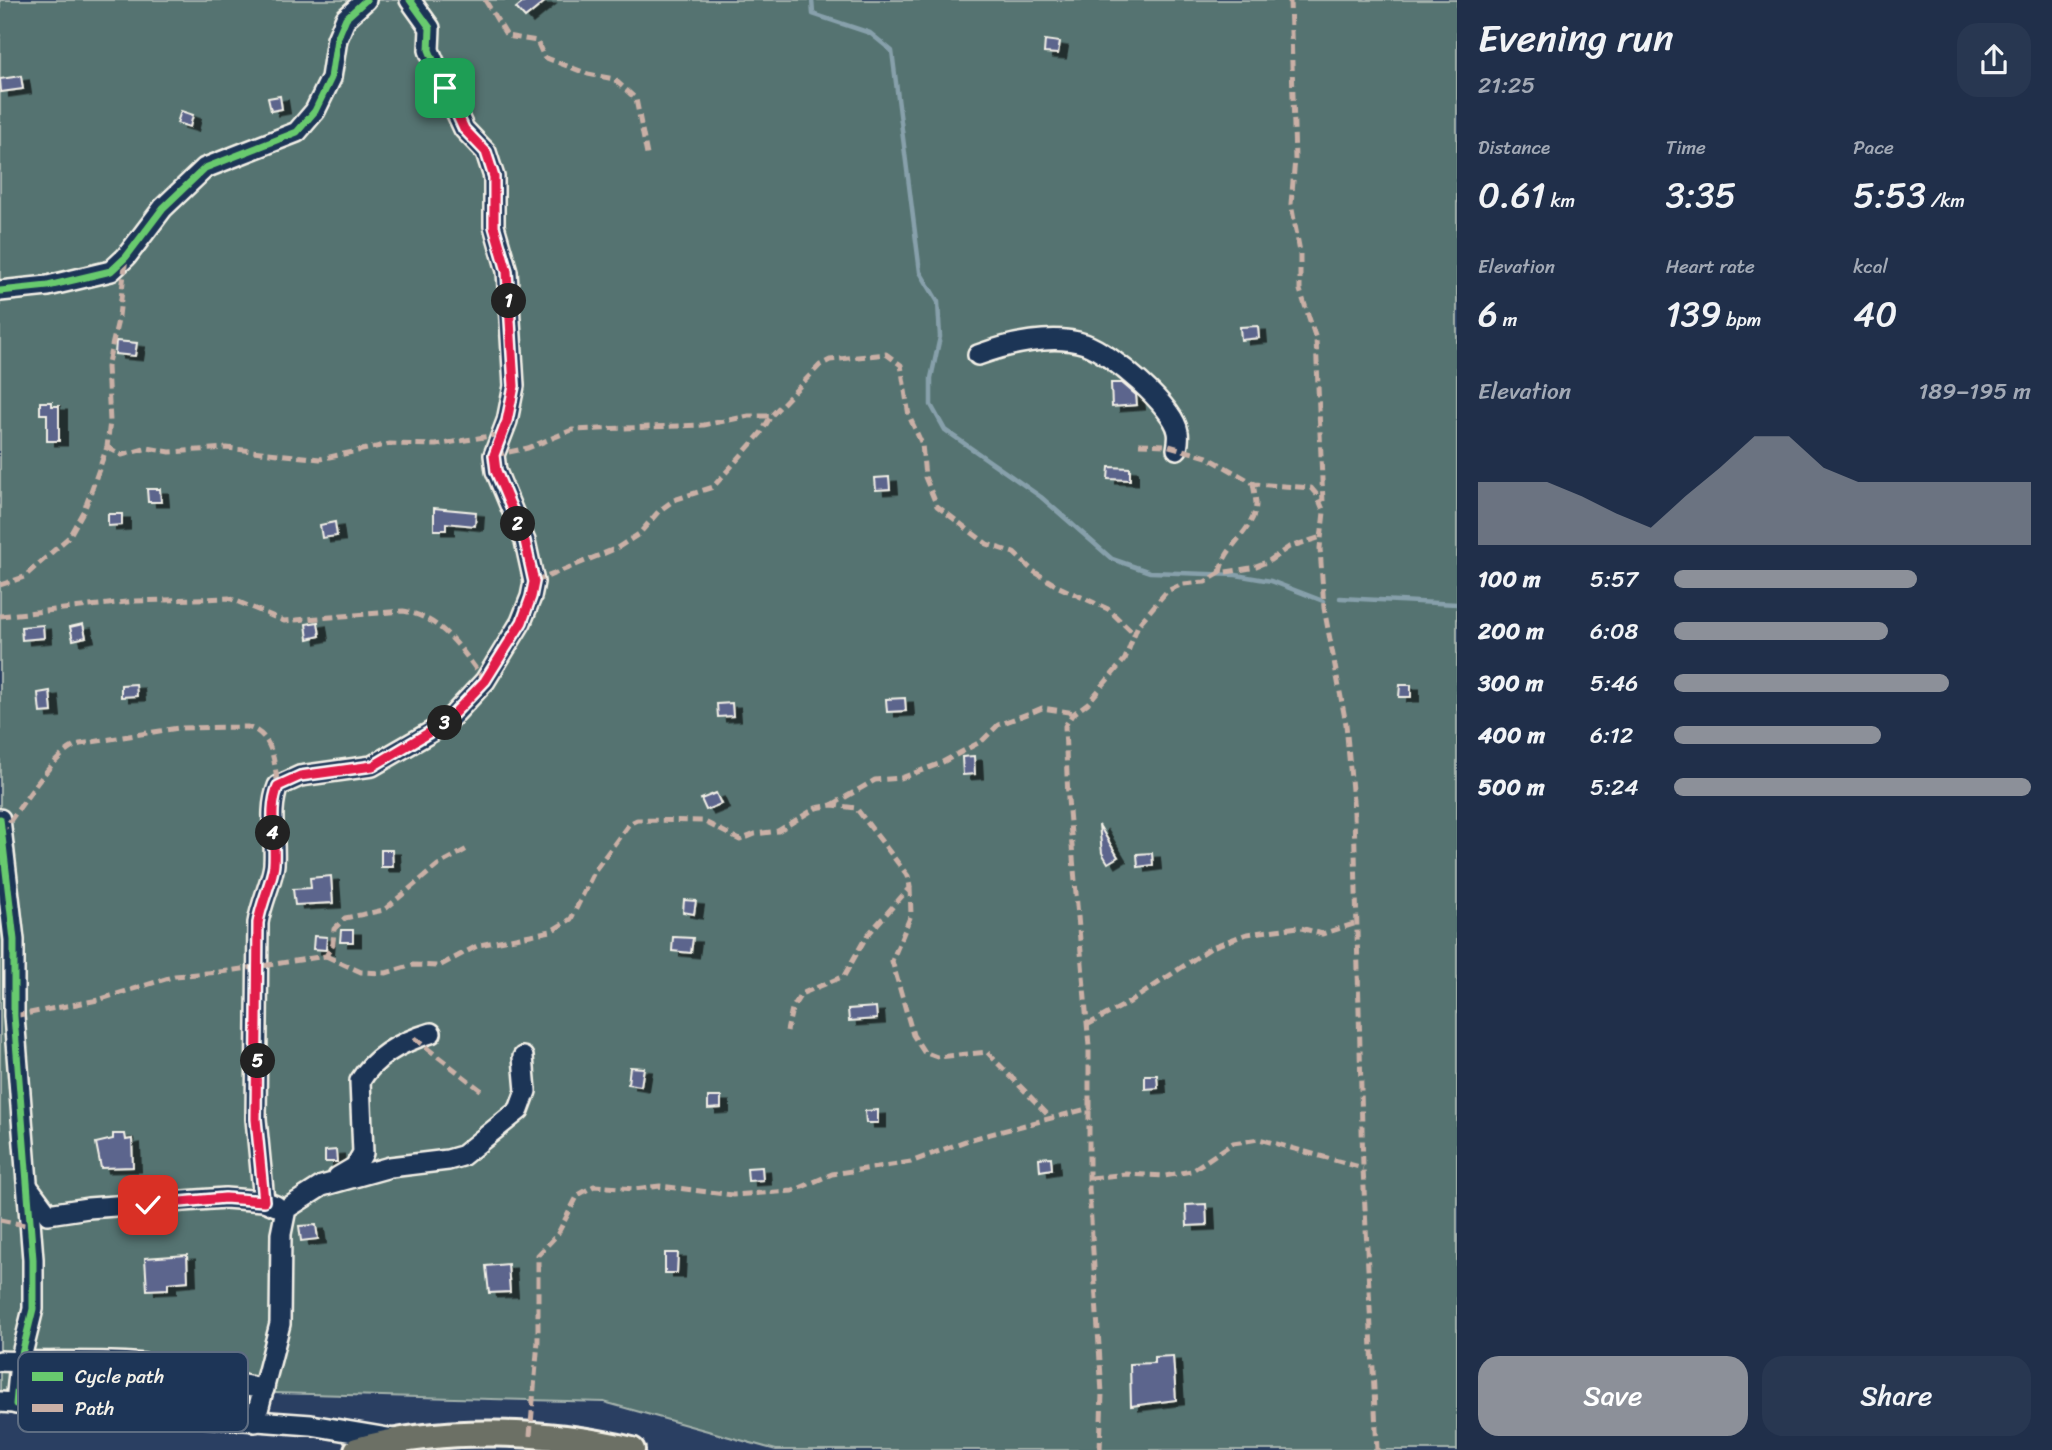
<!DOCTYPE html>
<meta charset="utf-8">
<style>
body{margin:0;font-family:Sriracha,sans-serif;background:#283751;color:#f1f3f6;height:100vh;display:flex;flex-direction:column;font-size:26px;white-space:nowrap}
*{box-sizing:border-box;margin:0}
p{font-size:23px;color:#a2a9b5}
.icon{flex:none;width:38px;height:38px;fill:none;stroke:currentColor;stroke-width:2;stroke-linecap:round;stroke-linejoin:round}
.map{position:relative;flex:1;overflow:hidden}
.details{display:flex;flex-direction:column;background:#202f4a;width:595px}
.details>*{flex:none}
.pin{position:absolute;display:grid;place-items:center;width:60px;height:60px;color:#fff;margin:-30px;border-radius:14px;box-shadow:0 4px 10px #0006}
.km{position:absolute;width:35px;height:35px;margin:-18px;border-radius:50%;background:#222;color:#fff;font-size:19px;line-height:35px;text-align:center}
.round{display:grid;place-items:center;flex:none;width:74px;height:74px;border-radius:21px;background:#283751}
.headline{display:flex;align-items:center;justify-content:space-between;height:119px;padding:0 21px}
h1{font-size:38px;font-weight:600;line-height:52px}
.stats{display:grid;grid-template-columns:repeat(3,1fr);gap:10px;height:119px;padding:7px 21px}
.stats div{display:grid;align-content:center}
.stats b{font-size:35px;font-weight:600}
.stats small{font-size:19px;font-weight:400}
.stats p{font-size:19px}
.chart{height:196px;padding:14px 21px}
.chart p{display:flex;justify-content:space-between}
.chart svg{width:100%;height:126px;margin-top:7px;fill:#8c9099;opacity:.7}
.button{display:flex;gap:14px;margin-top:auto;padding:14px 21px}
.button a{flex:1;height:80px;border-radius:21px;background:#8c9099;color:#fff;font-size:28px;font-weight:600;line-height:80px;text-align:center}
.button a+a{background:#283751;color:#f1f3f6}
ul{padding:0 21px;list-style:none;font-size:23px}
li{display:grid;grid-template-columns:112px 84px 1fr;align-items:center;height:52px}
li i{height:18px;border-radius:9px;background:#8c9099}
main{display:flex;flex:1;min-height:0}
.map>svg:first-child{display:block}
</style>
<main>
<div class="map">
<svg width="1457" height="1450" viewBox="0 0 1457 1450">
<defs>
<filter id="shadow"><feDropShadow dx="8" dy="4.5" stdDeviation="0" flood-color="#0009"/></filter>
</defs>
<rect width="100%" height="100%" fill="#2a3f62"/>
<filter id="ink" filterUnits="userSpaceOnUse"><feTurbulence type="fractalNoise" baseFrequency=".0143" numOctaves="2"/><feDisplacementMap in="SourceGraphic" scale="14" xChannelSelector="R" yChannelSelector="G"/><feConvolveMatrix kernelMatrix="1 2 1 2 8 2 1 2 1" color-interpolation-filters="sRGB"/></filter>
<g filter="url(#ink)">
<polygon fill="#557371" stroke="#a4b2ac" stroke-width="2" points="0,0 1457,0 1457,1450 776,1450 604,1402 196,1391 87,1394 0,1391"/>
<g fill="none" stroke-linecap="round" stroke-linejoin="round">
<g stroke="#87a0ab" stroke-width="4.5">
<polyline points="812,0 813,14 870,33 892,51 920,272 938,302 940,337 931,378 931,405 945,430 1041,497 1112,559 1150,572 1236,575 1271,581 1323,601"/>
<polyline points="1340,598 1457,604"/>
</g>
</g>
<g fill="#5c658d" stroke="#f4f1e8" stroke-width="2" filter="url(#shadow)">
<polygon points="526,0 547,0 525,18 516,8"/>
<polygon points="1045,40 1060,42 1058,54 1044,53"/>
<polygon points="21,76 23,89 1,92 0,79"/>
<polygon points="280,96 282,109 271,111 268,98"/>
<polygon points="181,111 193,115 190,127 177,123"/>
<polygon points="1258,326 1259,338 1241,340 1240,327"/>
<polygon points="116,341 137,343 135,356 115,354"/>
<polygon points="1111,383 1122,383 1136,395 1137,405 1112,407"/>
<polygon points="40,402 52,402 52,406 59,406 59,441 47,441 47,414 40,414"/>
<polygon points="1109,467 1130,468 1130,480 1108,479"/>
<polygon points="889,477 890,489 876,490 875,478"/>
<polygon points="147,489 160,489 161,502 148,502"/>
<polygon points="434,508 476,512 475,526 446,523 446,530 434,530"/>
<polygon points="108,514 122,514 122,525 108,526"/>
<polygon points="335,522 337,536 322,538 320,525"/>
<polygon points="318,622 320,636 308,639 306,624"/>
<polygon points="83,624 86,637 73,640 70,627"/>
<polygon points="43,625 44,638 22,640 21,627"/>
<polygon points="136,684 137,696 121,697 121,685"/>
<polygon points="1400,685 1411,685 1411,697 1399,697"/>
<polygon points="50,691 52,712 40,713 38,693"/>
<polygon points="905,698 906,711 887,712 886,699"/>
<polygon points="732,703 733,716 718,717 717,704"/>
<polygon points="974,756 975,774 963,775 962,757"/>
<polygon points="716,793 721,804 706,810 701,799"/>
<polygon points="1099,825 1118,857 1108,863 1102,853"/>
<polygon points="381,850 392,850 393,867 381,867"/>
<polygon points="1152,853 1153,865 1138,867 1137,854"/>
<polygon points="331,876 333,903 295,905 293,889 311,888 310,878"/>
<polygon points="684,900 696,901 694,914 683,912"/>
<polygon points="341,930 353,930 353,942 340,942"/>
<polygon points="314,936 327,937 326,950 313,949"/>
<polygon points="673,937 693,938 691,953 672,951"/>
<polygon points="876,1007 877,1019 849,1021 848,1009"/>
<polygon points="630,1067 644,1068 641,1086 628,1084"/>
<polygon points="1145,1075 1157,1075 1158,1088 1145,1089"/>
<polygon points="708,1097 721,1097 721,1108 708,1109"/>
<polygon points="878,1110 878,1123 866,1123 865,1111"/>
<polygon points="113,1134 125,1134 126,1140 132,1139 133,1167 101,1168 96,1143 113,1139"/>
<polygon points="336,1150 337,1162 325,1162 325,1151"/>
<polygon points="1051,1157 1052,1169 1040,1171 1039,1158"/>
<polygon points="762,1167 763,1180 748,1181 747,1168"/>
<polygon points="1206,1204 1207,1225 1187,1226 1186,1205"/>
<polygon points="316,1225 318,1239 301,1241 299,1226"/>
<polygon points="665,1253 678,1253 677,1273 665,1273"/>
<polygon points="187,1255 188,1281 168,1283 168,1289 147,1290 145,1258"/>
<polygon points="508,1264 510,1292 489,1293 486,1266"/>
<polygon points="1173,1356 1176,1400 1131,1406 1130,1364 1154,1363 1154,1357"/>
</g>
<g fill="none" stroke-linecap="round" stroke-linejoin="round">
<defs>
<g id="minor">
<polyline points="0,291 48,286 111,271 126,257 163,208 205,168 297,132 315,111 331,78 337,39 346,18 366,0"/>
<path d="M978 355C1008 344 1053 333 1085 344 1110 353 1174 406 1178 432 1179 437 1178 444 1177 449"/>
<polyline points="0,819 14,940 14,1016 33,1259 33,1309 20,1362 16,1404"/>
<path d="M338 1177 355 1167 363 1153 360 1081C375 1056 404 1041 431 1033"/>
<polyline points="28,1187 48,1214 88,1208 225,1198 264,1201 276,1206"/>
<path d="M264 1201 256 1119 258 923C261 903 273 879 274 864 276 837 268 812 278 786L300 776 372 766 445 724 485 681 521 622 531 597 534 582 525 541 496 471 494 455 507 421 514 386 507 271 494 226V177L486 152 464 129 445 88 429 50 430 28 410 0"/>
<path d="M0 1361C54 1363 110 1359 163 1366 198 1371 229 1384 264 1389"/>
<polyline points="0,1402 311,1425 394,1439"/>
<polyline points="255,1422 280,1324 281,1234 286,1209 322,1186 390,1167 448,1160 462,1156 519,1110 526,1091 523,1057"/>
</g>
<path id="major" d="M357 1450C441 1426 548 1430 632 1450"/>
</defs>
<use href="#minor" stroke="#f4f1e8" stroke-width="24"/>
<use href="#major" stroke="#f4f1e8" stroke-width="30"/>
<use href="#minor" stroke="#1d3557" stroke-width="19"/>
<use href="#major" stroke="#6c7065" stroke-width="24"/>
<g stroke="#cab0a6" stroke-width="5" stroke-dasharray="10 5" stroke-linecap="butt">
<polyline points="485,0 507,36 537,41 544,57 588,74 614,79 636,99 647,155"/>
<polyline points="1290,0 1295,159 1291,204 1300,252 1300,290 1316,339 1323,503"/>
<polyline points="1139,444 1166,445 1207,457 1255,484 1311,488 1317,495 1324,512 1320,548 1324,608 1346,724 1354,812 1363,1168 1377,1450"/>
<polyline points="107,447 122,455 148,448 170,452 227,448 320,459 390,444 436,445 502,434"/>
<polyline points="494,455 528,448 572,430 704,425 749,416 771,416"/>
<path d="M1220 573C1223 547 1254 531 1256 505 1256 499 1254 490 1253 483"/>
<polyline points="534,582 617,548 639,534 659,511 674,500 713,487 761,433 771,416 820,365 830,360 886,354 901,365 909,416 922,444 925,477 937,506 987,544 1014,553 1033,571 1059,587 1108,609 1134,634"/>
<polyline points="0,585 24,577 69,537 85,508 107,447 110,421 107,367 119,316 126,257"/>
<path d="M0 616 135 601 229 598 284 621 403 611C444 618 462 651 485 681"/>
<polyline points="832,805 875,780 901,778 939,764 982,741 998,725 1035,711 1042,708 1075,713"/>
<path d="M0 834C19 812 53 751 80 744L178 728 247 727C274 734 274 763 278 786"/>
<polyline points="910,887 911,915 892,961 913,1035 924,1052 937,1057 987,1052 1051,1118"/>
<polyline points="326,956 361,972 386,973 413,965 439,966 479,945 551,931 571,919 595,870 629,824 637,820 703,821 740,840 755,834 778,831 816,808 832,805 856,808 908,876 910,887 866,937 844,976 801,994 792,1009 787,1031"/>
<polyline points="14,1016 98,1000 175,976 229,971 326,956 333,944 334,929 345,918 384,910 438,865 467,849"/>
<polyline points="1087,1025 1130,1002 1212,947 1247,934 1298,927 1322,934 1357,923"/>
<polyline points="414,1038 482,1091"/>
<polyline points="1091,1178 1126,1174 1165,1176 1191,1171 1233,1143 1259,1139 1363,1168"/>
<polyline points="0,1220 30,1226"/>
<polyline points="530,1436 538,1341 538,1255 557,1235 578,1195 594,1186 634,1189 660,1186 733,1195 793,1191 832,1174 911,1162 968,1140 1090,1108 1090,1100"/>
<polyline points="1100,1450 1102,1393 1089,1189 1089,1046 1068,799 1065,726 1072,715 1088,703 1125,659 1138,625 1167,591 1183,584 1205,582 1220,573 1251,568 1269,561 1289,547 1321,537"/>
</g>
<defs>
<g id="cycleway">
<polyline points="0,291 48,286 111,271 126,257 163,208 205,168 297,132 315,111 331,78 337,39 346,18 366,0"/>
<polyline points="0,819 14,940 14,1016 33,1259 33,1309 20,1362 16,1404"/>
<path d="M264 1201 256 1119 258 923C261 903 273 879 274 864 276 837 268 812 278 786L300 776 372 766 445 724 485 681 521 622 531 597 534 582 525 541 496 471 494 455 507 421 514 386 507 271 494 226V177L486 152 464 129 445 88 429 50 430 28 410 0"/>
</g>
</defs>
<use href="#cycleway" stroke="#1d3557" stroke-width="11"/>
<use href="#cycleway" stroke="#67ca6e" stroke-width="7"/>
</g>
</g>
<g fill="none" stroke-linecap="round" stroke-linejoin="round" filter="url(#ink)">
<defs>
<path id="route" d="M148 1205 225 1198 264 1201 256 1119 258 923C261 903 273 879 274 864 276 837 268 811 278 786L300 776 373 766 445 723 485 681 522 622 531 597 534 582 525 541 496 471 494 455 507 421 514 386 507 271 494 226V177L486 152 464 129 445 88"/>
</defs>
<use href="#route" stroke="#fff" stroke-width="14"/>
<use href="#route" stroke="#e11d48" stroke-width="9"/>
</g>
<rect x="18" y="1352" width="230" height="80" rx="10" fill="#1d3557" stroke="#5e6d82" stroke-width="2"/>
<rect x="32" y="1372" width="31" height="9" fill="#67ca6e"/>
<rect x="32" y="1404" width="31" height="8" fill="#cab0a6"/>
<g font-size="19" fill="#f4f1e8">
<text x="75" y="1383">Cycle path</text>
<text x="75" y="1415">Path</text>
</g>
</svg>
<div class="pin" style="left:445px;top:88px;background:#1e9e55"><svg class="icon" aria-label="arrive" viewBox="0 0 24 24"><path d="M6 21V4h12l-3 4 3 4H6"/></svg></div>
<div class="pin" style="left:148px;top:1205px;background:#d93025"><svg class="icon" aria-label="check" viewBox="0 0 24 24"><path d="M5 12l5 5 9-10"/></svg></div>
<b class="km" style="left:509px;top:301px">1</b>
<b class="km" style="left:518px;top:524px">2</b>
<b class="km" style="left:445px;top:723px">3</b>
<b class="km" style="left:273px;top:833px">4</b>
<b class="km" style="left:258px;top:1061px">5</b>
</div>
<section class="details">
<div class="headline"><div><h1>Evening run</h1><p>21:25</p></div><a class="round"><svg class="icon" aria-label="share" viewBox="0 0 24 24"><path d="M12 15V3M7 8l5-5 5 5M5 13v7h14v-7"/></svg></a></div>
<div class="stats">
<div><p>Distance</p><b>0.61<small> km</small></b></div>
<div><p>Time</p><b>3:35</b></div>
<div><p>Pace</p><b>5:53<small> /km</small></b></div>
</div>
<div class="stats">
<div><p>Elevation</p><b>6<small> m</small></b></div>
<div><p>Heart rate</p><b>139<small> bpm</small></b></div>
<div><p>kcal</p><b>40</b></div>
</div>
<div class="chart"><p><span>Elevation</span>189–195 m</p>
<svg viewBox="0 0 160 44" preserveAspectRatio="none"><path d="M0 44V22L10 22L20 22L30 27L40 33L50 38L60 27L70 17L80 6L90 6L100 17L110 22L120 22L130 22L140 22L150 22L160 22V44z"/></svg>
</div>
<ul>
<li><b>100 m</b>5:57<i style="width:68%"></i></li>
<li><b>200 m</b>6:08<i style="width:60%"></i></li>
<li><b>300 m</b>5:46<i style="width:77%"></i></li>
<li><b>400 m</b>6:12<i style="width:58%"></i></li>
<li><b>500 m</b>5:24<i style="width:100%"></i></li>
</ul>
<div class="button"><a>Save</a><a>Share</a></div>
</section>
</main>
